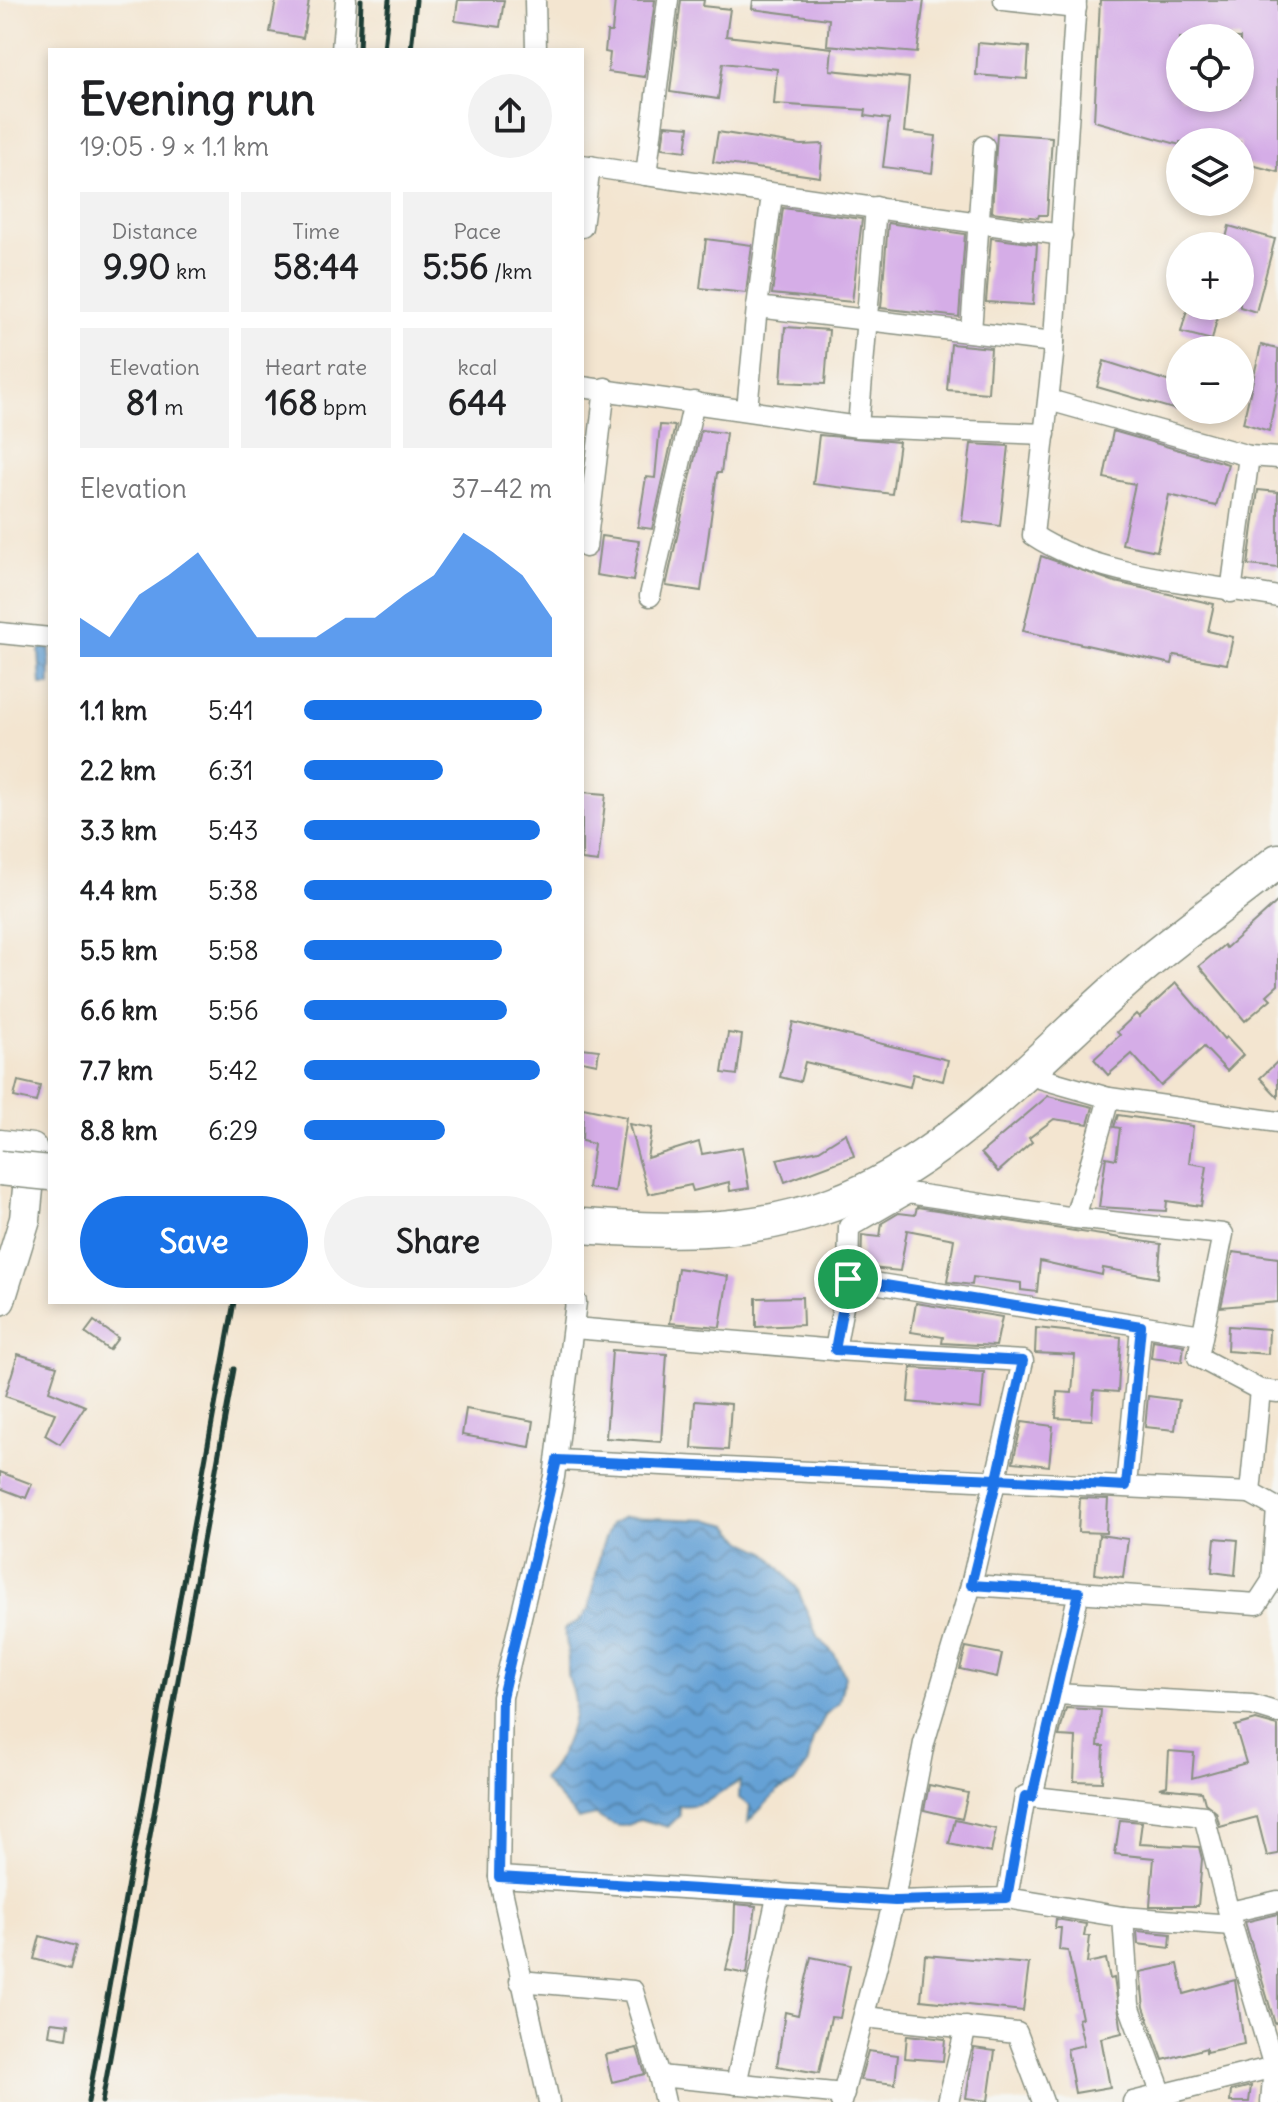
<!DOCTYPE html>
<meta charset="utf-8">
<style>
body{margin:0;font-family:Delius,sans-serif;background:#f2f2f2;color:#202124;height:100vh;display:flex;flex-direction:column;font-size:30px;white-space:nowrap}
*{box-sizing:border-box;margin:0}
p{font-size:26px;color:#757577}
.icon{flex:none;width:44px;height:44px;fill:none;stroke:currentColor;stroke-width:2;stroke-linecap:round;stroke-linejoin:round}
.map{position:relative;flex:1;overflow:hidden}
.side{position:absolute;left:48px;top:48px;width:536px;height:1256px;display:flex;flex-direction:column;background:#fff;border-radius:0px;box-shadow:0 4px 12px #0003}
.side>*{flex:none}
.tools{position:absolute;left:1166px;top:24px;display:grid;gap:16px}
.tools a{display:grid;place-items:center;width:88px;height:88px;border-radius:50%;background:#fff;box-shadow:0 4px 12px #0003;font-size:40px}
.pin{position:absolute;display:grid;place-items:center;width:68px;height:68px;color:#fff;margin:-34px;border:4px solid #fff;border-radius:50%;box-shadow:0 2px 8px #0007}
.round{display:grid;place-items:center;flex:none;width:84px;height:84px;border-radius:42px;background:#f2f2f2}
.summary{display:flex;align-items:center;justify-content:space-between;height:136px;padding:0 32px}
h1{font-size:44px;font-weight:700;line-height:60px}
.metrics{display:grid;grid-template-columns:repeat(3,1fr);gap:12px;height:136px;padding:8px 32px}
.metrics div{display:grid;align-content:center;border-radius:0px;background:#f2f2f2;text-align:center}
.metrics b{font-size:34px;font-weight:700}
.metrics small{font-size:22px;font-weight:400}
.metrics p{font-size:22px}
.chart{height:224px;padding:16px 32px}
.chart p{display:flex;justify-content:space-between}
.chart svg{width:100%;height:144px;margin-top:8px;fill:#1a73e8;opacity:.7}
.primary-button{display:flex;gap:16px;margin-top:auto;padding:16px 32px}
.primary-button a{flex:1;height:92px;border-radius:48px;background:#1a73e8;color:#fff;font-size:32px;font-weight:700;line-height:92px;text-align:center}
.primary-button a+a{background:#f2f2f2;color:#202124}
ul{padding:0 32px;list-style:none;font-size:26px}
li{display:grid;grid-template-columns:128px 96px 1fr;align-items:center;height:60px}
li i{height:20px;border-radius:10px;background:#1a73e8}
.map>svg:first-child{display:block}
</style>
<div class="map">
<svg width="1278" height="2102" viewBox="0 0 1278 2102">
<defs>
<pattern id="water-waves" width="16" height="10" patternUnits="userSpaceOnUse" patternTransform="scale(2)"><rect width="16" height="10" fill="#65a1d5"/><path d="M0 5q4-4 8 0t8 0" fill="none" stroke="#5384ae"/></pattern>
</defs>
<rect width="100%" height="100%" fill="#f6f6f2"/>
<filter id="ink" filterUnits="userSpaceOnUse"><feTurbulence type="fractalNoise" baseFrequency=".0125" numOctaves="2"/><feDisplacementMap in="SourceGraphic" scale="16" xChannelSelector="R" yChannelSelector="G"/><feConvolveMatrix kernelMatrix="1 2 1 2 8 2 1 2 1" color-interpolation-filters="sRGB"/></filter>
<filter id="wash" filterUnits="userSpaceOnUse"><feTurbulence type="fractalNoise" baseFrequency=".006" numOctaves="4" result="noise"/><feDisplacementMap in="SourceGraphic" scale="32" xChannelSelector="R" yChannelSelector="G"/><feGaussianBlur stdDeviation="1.8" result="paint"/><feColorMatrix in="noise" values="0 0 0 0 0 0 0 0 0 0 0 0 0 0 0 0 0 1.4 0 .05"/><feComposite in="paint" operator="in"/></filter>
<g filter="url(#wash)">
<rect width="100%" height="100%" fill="#f3e5d0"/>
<g fill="url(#water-waves)" stroke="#426f84" stroke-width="2">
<polygon points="50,640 50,685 41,685 39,650 50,645"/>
<path d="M624 1517 710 1520 729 1525 744 1542 766 1552 797 1588 817 1636 835 1655 845 1676 839 1702 826 1714 813 1739 807 1766 794 1783 778 1791 748 1822 750 1806 739 1798 740 1781C717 1793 707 1809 678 1805L680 1815 668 1827 640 1819C623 1831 612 1826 596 1815L578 1819 542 1779C558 1767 576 1724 575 1702 575 1692 568 1682 568 1672 568 1656 568 1645 564 1629L579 1621 589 1609 602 1546 611 1524Z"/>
</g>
<g id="blocks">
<g fill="#d5ade7" fill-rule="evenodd">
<polygon points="276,0 309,0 303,38 270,32"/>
<polygon points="458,0 504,0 500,27 455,21"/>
<polygon points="615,0 655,0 645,77 608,72 610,53 605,52 607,32 612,32"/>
<polygon points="681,0 704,0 703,6 730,9 726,36 832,48 830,70 909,78 904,132 936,136 932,173 883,167 889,119 865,116 866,110 774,104 777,69 723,63 718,99 670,92"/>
<polygon points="753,0 924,0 917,53 827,45 829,19 752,9"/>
<path d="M1100 0H1278V172L1240 162V142H1180V145L1094 121ZM1180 38H1240V98H1180Z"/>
<polygon points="978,43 1029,47 1027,79 976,75"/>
<polygon points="665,125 689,127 686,151 662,148"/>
<polygon points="718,132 801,145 823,144 820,177 713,162"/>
<polygon points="997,133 1052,137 1047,215 1039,215 1038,218 992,212"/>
<polygon points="783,208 862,219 852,302 772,294"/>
<polygon points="888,223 965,234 959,317 881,308"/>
<polygon points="1229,226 1275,239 1256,312 1240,307 1240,246 1224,246"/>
<polygon points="991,238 1037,244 1033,305 986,302"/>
<polygon points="706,239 752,245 746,293 700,288"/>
<polygon points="1188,306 1220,306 1212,340 1181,332"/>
<polygon points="785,327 829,330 825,384 781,382"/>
<polygon points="951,344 991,348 988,393 947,390"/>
<polygon points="1261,345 1278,349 1278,385 1269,431 1243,423"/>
<polygon points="1104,361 1180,385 1180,411 1097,387"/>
<polygon points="660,425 675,426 652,529 638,527 646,477 655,478"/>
<polygon points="701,430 726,433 721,473 717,473 701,591 666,586"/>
<polygon points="1113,431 1228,464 1216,506 1169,495 1157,551 1122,544 1135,484 1104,478"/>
<polygon points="819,435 899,442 892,494 813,484"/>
<polygon points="971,444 1009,446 1000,526 962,521"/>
<polygon points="1258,490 1278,492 1278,568 1248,565"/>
<polygon points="601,536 639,541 633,581 596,575"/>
<polygon points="1041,556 1115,582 1214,604 1208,631 1233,637 1227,664 1174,655 1172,664 1023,631"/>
<polygon points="582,792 606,794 598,862 582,860"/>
<polygon points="1278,901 1278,985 1267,995 1271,999 1245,1021 1199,966 1224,945 1226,948"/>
<polygon points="1176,983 1224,1039 1226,1037 1243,1055 1227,1071 1204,1047 1161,1086 1132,1054 1108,1075 1094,1059 1120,1035 1117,1032 1136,1014 1139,1017"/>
<polygon points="793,1022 948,1060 943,1081 913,1074 910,1087 805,1062 800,1082 780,1077"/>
<polygon points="728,1033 742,1035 737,1075 722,1073"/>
<polygon points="582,1048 599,1050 597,1064 582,1061"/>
<polygon points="1278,1061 1278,1097 1260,1078"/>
<polygon points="18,1081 40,1086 36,1102 14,1097"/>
<polygon points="1048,1096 1093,1107 1088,1124 1054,1119 1029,1138 1032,1142 998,1172 981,1153"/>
<polygon points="583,1108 626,1117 615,1192 588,1188 594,1144 582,1141"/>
<polygon points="1118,1115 1193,1126 1189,1163 1207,1166 1201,1206 1167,1201 1166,1211 1099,1207 1106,1157 1116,1159 1120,1128 1114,1127"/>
<polygon points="629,1124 652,1128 647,1158 699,1142 702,1154 742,1147 749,1188 730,1191 729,1182 693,1191 691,1185 648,1194"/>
<polygon points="846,1133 854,1156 785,1182 777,1159 819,1150"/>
<polygon points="917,1207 1161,1244 1158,1278 1103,1268 1102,1275 1040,1261 1037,1292 1021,1290 1021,1283 973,1277 972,1285 947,1282 954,1239 907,1230 900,1271 861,1267 862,1235 880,1237 882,1223 899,1213 915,1215"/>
<polygon points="1233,1252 1278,1258 1278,1302 1221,1307"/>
<polygon points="678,1268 728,1276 720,1327 670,1323"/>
<polygon points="802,1297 803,1325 756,1327 756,1298"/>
<polygon points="916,1303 1002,1317 996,1346 942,1343 943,1337 911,1332"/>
<polygon points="94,1321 118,1338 109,1350 85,1333"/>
<polygon points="1228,1326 1269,1329 1268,1354 1227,1351"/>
<polygon points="1036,1328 1121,1337 1118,1392 1094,1390 1092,1420 1056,1418 1057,1392 1072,1393 1075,1355 1035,1353"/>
<polygon points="1153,1340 1184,1345 1182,1362 1151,1358"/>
<polygon points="612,1350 667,1354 661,1442 606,1438"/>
<polygon points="18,1354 57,1366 49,1391 85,1406 60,1444 45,1435 55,1413 5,1396"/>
<polygon points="911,1368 984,1372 981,1409 908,1402"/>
<polygon points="1148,1396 1179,1400 1175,1430 1145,1427"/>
<polygon points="695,1401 731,1404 728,1450 692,1448"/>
<polygon points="466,1409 534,1421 530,1447 462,1435"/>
<polygon points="1022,1422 1053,1426 1049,1466 1013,1462"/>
<polygon points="0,1472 32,1484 26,1498 0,1488"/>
<polygon points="1080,1498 1108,1499 1106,1533 1078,1532"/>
<polygon points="1099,1535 1128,1539 1123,1578 1095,1574"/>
<polygon points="1215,1538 1238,1540 1235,1575 1212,1572"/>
<polygon points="966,1647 1002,1654 997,1677 960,1669"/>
<polygon points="1066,1708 1101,1710 1098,1746 1104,1746 1102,1782 1074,1781 1076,1737 1059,1736"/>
<polygon points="1256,1720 1278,1726 1278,1854 1267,1856 1257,1817 1220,1827 1216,1812 1205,1803 1202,1792 1160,1788 1167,1786 1169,1751 1194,1753 1192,1778 1246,1763 1235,1726"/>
<polygon points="929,1785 968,1793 962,1819 924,1810"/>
<polygon points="955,1820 996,1829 991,1853 949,1844"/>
<polygon points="1120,1820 1142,1822 1139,1844 1199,1847 1202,1859 1198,1906 1150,1906 1154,1858 1115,1854"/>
<polygon points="735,1904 756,1906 747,1974 726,1970 734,1936"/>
<polygon points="1278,1914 1278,2023 1275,2024 1245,1922"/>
<polygon points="1056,1919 1086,1924 1084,1936 1090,1936 1087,1963 1106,1959 1110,1979 1114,1978 1122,2033 1101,2038 1110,2087 1075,2093 1067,2049 1084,2045 1078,2019 1082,2018 1068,1951 1059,1950 1061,1928 1055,1928"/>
<polygon points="1137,1931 1171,1934 1170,1948 1138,1944"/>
<polygon points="40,1936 76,1946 70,1969 34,1959"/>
<polygon points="925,1955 1029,1964 1023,2011 921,2000"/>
<polygon points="811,1957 850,1965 840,2018 831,2017 819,2073 777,2066 785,2012 798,2015"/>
<polygon points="1178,1964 1184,1994 1235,1980 1244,2044 1206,2052 1206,2048 1163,2060 1144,2007 1140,1972"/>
<polygon points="51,2022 69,2024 67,2038 49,2035"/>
<polygon points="907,2035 945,2039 943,2061 905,2058"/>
<polygon points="637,2048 645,2074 612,2082 605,2055"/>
<polygon points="974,2048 995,2051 988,2101 966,2098"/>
<polygon points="868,2051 898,2055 895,2084 860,2080"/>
<polygon points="1251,2086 1249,2102 1230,2102 1231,2091"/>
</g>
</g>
</g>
<g filter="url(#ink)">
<use href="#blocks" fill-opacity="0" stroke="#899182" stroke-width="2"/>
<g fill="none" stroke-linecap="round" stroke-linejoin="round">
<defs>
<g id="minor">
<polyline points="535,0 536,50"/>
<polyline points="668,0 646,175 1062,235"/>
<polyline points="1004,0 1076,8"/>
<path d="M1076 0 1053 356 1033 535C1097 578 1203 583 1278 597"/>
<polyline points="342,50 346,0"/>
<polyline points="582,165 646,175"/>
<polyline points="772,195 757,307 1054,342"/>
<polyline points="582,227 590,166"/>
<polyline points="971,332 984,146"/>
<polyline points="582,387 858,427 1045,434"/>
<polyline points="1049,400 1249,456 1231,592"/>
<polyline points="747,409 757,307"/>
<polyline points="858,427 876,207"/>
<polyline points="1249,456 1278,458"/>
<polyline points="586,547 605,388"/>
<polyline points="650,596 694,402"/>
<polyline points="0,633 50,638"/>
<polyline points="1022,1073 1109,1098 1278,1122"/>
<polyline points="1109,1098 1075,1218 1223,1234 1198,1357 1260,1390 1278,1392"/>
<polyline points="1075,1218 908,1193 849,1227 848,1279 1202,1335"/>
<polyline points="574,1328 835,1350"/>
<polyline points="557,1460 1250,1493 1260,1390"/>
<polyline points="1126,1486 1141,1326"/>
<polyline points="971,1585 1257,1604 1272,1581 1277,1508 1250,1493"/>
<polyline points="1056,1694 1252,1705 1278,1713"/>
<polyline points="1032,1797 1079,1592"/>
<polyline points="499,1877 895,1901 1007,1898 1123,1917 1232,1925 1204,1816 1025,1796 1007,1898"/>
<polyline points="1230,1912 1278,1901"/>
<polyline points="1123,1917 1129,2005 1162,2095"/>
<polyline points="1232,1925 1274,2067 1271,2102"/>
<polyline points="520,1981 633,1991 659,2076"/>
<polyline points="864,2017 1017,2033 1043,2102"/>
<polyline points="736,2084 778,1893"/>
<polyline points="549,2102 499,1877 502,1697 554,1477 576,1302"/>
<polyline points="665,2102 659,2076 844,2094"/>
<polyline points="841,2102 894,1900 924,1743 971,1585 1023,1361 835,1350 848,1279"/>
<polyline points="948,2102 966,2027"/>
<polyline points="1133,2102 1278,2066"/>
</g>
<polyline id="secondary" points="0,1145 32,1149 25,1219 0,1300"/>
<path id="trunk" d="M582 1226C668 1232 751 1235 833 1204 947 1163 1040 1055 1130 977 1178 936 1229 900 1278 861"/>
</defs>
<use href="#minor" stroke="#899182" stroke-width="23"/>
<use href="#secondary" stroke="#899182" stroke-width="33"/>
<use href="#trunk" stroke="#899182" stroke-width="37"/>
<use href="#minor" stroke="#fff" stroke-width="20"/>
<use href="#secondary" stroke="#fff" stroke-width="30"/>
<use href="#trunk" stroke="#fff" stroke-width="34"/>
<g stroke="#1f3d34" stroke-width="5">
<polyline points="359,50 361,0"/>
<polyline points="384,50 389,0"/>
<polyline points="411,50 416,0"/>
<polyline points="88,2102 234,1302"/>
<polyline points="102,2102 234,1369"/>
</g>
<defs>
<polyline id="trunk-bridge" points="0,1168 50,1173"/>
</defs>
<use href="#trunk-bridge" stroke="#899182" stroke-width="37" stroke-linecap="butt"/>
<use href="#trunk-bridge" stroke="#fff" stroke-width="34"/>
</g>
</g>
<g fill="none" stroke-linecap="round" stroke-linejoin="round" filter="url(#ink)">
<defs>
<polyline id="route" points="848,1279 835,1350 1023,1361 997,1479 557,1460 502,1697 499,1877 895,1901 1007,1898 1025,1796 1032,1797 1079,1592 971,1585 997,1479 1126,1486 1141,1326 848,1279"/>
</defs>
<use href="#route" stroke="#fff" stroke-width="16"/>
<use href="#route" stroke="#1a73e8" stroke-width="10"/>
</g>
</svg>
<div class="tools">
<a><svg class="icon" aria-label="locate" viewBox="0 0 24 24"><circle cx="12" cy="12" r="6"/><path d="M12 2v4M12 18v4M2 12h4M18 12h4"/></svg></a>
<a><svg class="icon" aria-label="layers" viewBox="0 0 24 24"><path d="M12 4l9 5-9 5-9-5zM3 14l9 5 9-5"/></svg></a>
<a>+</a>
<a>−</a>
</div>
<div class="pin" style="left:848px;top:1279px;background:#1e9e55"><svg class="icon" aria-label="arrive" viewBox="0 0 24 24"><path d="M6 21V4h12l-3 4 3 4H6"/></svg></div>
<section class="side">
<div class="summary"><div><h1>Evening run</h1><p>19:05 · 9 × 1.1 km</p></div><a class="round"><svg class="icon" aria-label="share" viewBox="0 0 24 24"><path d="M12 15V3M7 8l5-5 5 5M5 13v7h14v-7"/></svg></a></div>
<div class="metrics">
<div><p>Distance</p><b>9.90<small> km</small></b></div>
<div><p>Time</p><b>58:44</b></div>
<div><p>Pace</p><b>5:56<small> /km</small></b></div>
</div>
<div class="metrics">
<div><p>Elevation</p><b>81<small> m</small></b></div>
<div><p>Heart rate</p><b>168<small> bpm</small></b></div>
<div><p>kcal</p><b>644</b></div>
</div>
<div class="chart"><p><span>Elevation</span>37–42 m</p>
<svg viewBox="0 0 160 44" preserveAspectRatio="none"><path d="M0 44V32L10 38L20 25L30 19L40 12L50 25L60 38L70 38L80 38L90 32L100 32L110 25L120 19L130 6L140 12L150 19L160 32V44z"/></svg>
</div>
<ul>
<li><b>1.1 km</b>5:41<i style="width:96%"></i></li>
<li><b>2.2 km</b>6:31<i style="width:56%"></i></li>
<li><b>3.3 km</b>5:43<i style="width:95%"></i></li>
<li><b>4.4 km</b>5:38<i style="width:100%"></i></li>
<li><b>5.5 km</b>5:58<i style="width:80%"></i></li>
<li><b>6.6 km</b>5:56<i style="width:82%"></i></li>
<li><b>7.7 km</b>5:42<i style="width:95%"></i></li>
<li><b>8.8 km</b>6:29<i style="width:57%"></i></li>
</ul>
<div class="primary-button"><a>Save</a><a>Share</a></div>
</section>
</div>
